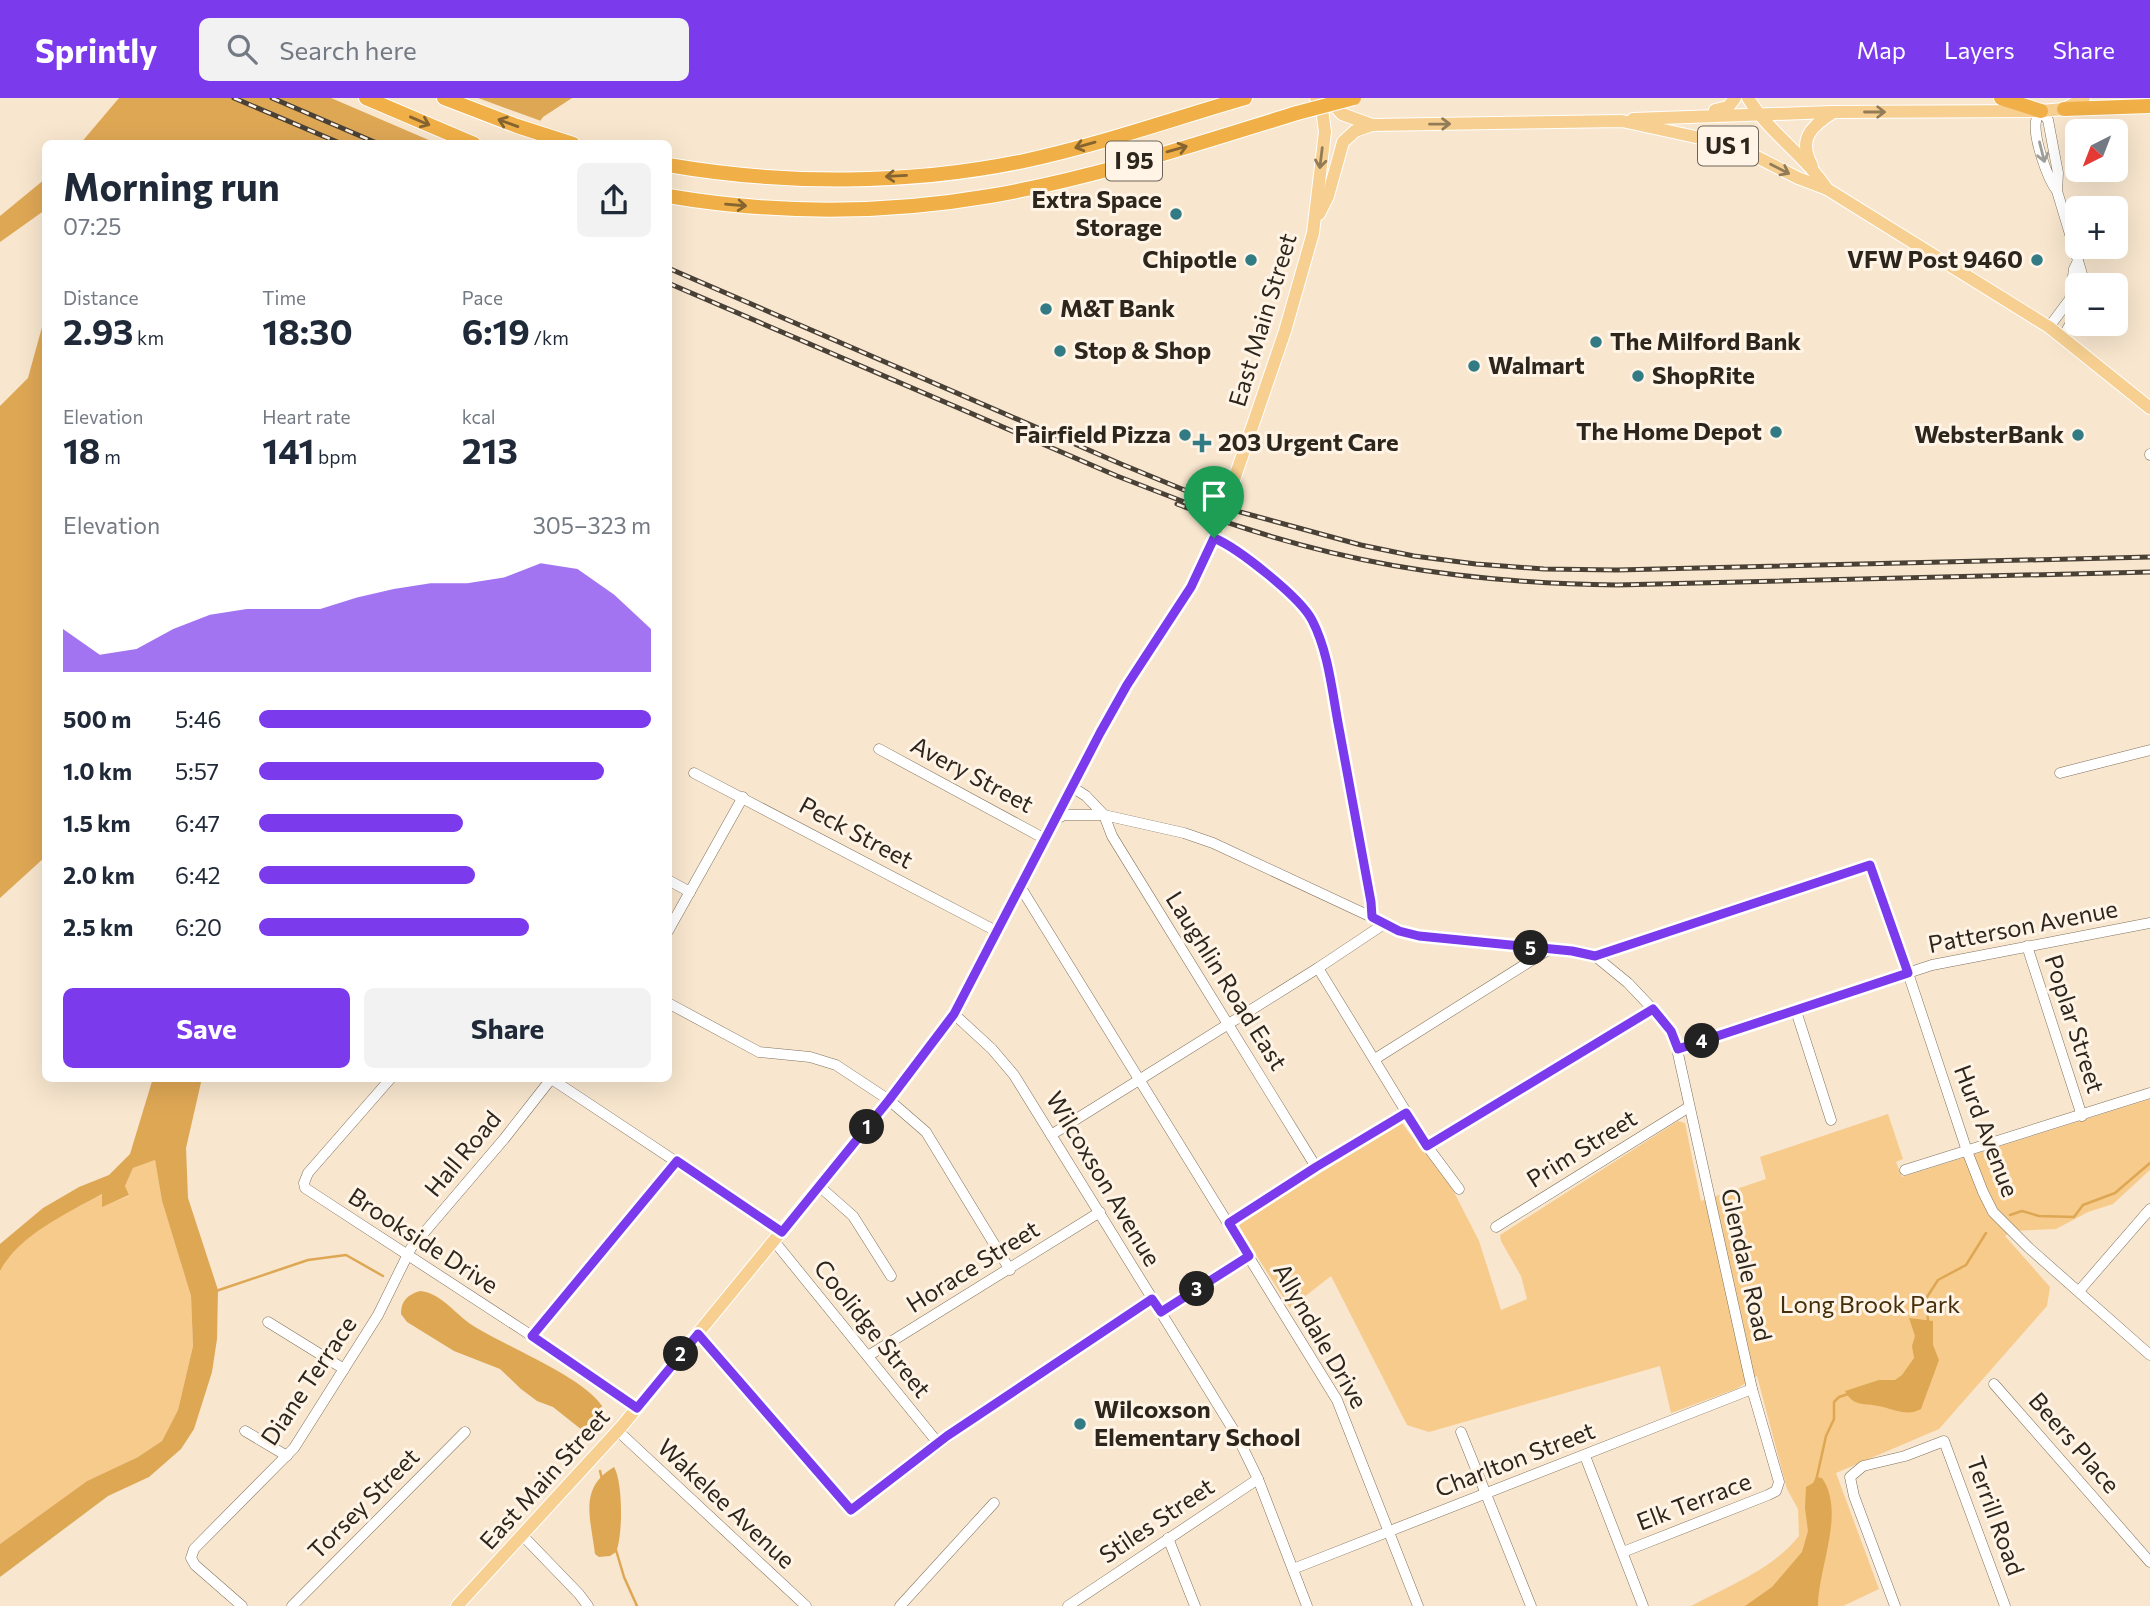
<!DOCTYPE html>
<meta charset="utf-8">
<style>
body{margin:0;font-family:Commissioner,sans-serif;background:#f2f2f3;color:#1f2937;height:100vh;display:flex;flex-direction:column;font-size:26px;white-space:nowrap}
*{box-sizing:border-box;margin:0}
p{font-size:23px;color:#747a83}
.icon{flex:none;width:38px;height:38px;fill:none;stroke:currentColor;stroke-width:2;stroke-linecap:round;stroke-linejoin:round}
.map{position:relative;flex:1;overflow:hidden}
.details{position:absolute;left:42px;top:42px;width:630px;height:942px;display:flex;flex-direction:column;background:#fff;border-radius:10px;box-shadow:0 7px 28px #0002}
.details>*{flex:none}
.needle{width:46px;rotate:222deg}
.buttons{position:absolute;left:2065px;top:21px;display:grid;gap:14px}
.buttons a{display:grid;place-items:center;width:63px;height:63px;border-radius:10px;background:#fff;box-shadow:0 7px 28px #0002;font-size:35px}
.pin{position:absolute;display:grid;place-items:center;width:60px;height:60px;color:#fff;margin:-72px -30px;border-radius:50% 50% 50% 0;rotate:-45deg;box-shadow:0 0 7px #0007}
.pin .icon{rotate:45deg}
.km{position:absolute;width:35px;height:35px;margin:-18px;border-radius:50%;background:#222;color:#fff;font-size:19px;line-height:35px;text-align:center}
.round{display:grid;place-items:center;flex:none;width:74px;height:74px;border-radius:10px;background:#f2f2f3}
.head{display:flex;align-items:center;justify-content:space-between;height:119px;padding:0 21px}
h1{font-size:38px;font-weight:700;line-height:52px}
.stats{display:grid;grid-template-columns:repeat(3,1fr);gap:10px;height:119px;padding:7px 21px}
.stats div{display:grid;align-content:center}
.stats b{font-size:35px;font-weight:700}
.stats small{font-size:19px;font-weight:400}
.stats p{font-size:19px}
.chart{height:196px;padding:14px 21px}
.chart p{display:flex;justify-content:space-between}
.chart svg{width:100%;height:126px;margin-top:7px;fill:#7c3aed;opacity:.7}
.cta{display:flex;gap:14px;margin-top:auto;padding:14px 21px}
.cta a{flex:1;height:80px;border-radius:10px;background:#7c3aed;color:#fff;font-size:28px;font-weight:700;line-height:80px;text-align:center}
.cta a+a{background:#f2f2f3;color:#1f2937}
ul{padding:0 21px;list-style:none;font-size:23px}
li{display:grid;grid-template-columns:112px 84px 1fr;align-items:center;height:52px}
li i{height:18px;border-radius:9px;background:#7c3aed}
header{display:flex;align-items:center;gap:42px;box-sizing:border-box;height:98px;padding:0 35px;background:#7c3aed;color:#fff}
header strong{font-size:33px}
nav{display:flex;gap:38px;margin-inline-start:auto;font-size:24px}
.search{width:490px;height:63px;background:#f2f2f3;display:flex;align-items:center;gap:18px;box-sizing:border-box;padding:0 24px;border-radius:10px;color:#747a83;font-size:26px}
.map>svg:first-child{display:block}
</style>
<header>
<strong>Sprintly</strong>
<div class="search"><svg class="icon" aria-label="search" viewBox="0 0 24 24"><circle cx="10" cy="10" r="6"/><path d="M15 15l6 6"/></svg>Search here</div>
<nav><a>Map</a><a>Layers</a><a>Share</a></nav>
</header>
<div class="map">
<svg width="2150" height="1508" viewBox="0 0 2150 1508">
<rect width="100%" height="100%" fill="#f8e6ce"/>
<g fill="#f7cb8c">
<path d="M2150 1001V1072L2113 1106 2088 1114 2056 1131 2012 1133 2005 1138 2050 1189 2047 1208 1939 1331 1836 1375 1879 1491 1843 1508H1691C1728 1488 1773 1471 1799 1438L1798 1411 1787 1391 1757 1278 1736 1291 1671 1315 1660 1268 1429 1334 1407 1327 1331 1178 1290 1210 1239 1130 1240 1124 1402 1025 1425 1056 1433 1053 1479 1143 1501 1212 1527 1201 1521 1178 1501 1143 1500 1137 1678 1023 1685 1025 1701 1103 1766 1081 1760 1059 1888 1016 1903 1061 1896 1064 1902 1079Z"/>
<path d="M155 1062 162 1103 191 1198 193 1248 178 1312 162 1343 138 1359 87 1383 0 1446V1173C20 1135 66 1115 103 1096V1108L129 1098 125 1088 133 1070Z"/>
</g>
<g fill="#dea754">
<polygon points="119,0 572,0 543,19 525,45 80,46"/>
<polygon points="45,81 45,112 0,144 0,118"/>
<polygon points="45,218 45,759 0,800 0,308 28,280"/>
<path d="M153 980H202L186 1050 188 1100 218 1192 217 1241 212 1274 194 1331 181 1351 149 1379 108 1398 0 1479V1446L87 1383 138 1359 162 1343 178 1312 193 1248 191 1198 162 1103 155 1062 133 1070 125 1088 129 1097 102 1109V1096C66 1116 20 1136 0 1173V1146L43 1110 79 1089 109 1077 130 1056Z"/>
<path d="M420 1193C439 1194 454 1214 469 1225 503 1248 581 1277 602 1308V1323L591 1332H582L553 1309 537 1303 521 1291 500 1271 454 1253 407 1224 401 1216C401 1203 407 1197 420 1193Z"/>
<path d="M1909 1220 1933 1223V1247L1939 1262 1921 1311C1907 1319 1894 1311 1878 1308 1865 1305 1853 1309 1845 1293L1879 1282H1895L1902 1277 1914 1260 1912 1248 1915 1238Z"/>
<path d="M614 1369C623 1384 623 1438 616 1454L610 1458 599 1459 595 1456C591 1421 578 1390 614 1369Z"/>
<path d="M1816 1379 1822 1380C1846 1414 1818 1470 1818 1508H1745L1772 1489 1802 1454 1808 1433 1805 1410 1806 1389 1813 1385Z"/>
</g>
<polygon fill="#f8e6ce" points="331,0 478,0 544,24 529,46 438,46"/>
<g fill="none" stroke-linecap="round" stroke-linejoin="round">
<g stroke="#dea754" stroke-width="2.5">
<polyline points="2010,1117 2022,1113 2039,1118 2074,1119 2083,1107 2115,1095 2150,1065"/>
<polyline points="216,1193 308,1162 346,1157 383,1178"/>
<polyline points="1928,1225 1927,1199 1938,1182 1966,1167 1986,1135"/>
<polyline points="596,1326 597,1336"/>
<polyline points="600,1373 602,1381"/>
<polyline points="1816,1383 1826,1338 1834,1321 1834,1304 1839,1299 1848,1296"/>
<polyline points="616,1452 624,1479 637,1508"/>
</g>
<defs>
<g id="minor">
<path d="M2057 93 2058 75 2048 22 2041 13C2040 15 2036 21 2036 23 2033 39 2047 80 2057 93L2082 176 2083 187"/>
<polyline points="2049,229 2070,201 2074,171 2078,163"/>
<polyline points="2063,239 2077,214"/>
<polyline points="2150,356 2150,357"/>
<path d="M1214 440C1238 450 1300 499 1312 522 1329 554 1332 594 1339 630 1350 688 1360 746 1371 804L1372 819"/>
<polyline points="879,651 1045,741"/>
<polyline points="694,675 998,834"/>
<polyline points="2060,675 2150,652"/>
<polyline points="1072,689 1086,698 1104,717 1184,735 1213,745 1408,836 1430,840 1572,853 1595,858 1628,885 1665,924 1673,937 1677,951 1932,867 2150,825"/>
<polyline points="1055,722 1064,717 1104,717 1112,738 1316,1069"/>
<polyline points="668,782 690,794"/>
<polyline points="1021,790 1337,1302 1418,1508"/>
<polyline points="668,833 743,699"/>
<polyline points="2027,848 2082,1018"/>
<polyline points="1595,858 1870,767 1908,875 1967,1053 1983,1094 1993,1114 2029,1150 2150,1257"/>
<polyline points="1318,870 1427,1048 1459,1091"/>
<polyline points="668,905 759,954 810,959 836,967 889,1002 926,1034 1010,1172"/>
<polyline points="1796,913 1831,1022"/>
<polyline points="954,916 992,951 1014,977 1236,1336 1258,1381 1307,1508"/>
<polyline points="1375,961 1548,852"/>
<polyline points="391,980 308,1075 304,1085 305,1090 532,1238 637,1310"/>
<polyline points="550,980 782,1134"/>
<polyline points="1051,1037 1318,870 1384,826"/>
<polyline points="1427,1048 1653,911"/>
<polyline points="1905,1072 2150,995"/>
<polyline points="819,1088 853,1118 891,1178"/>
<polyline points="1229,1125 1316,1069 1406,1015"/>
<polyline points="1496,1129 1689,1009"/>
<polyline points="774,1143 938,1345"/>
<polyline points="2079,1193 2150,1111"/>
<polyline points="1161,1214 1249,1158"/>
<polyline points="268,1224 344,1271"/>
<polyline points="697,1236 851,1412 965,1326 1152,1201"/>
<polyline points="532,1238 677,1063"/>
<polyline points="868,1258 1100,1114"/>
<polyline points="1994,1286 2150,1464"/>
<polyline points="245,1333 287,1358"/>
<polyline points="618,1333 806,1508"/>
<polyline points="1461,1334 1531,1508"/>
<polyline points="1585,1358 1643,1508"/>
<polyline points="523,1438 579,1496 588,1508"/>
<polyline points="1168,1440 1195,1508"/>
<polyline points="1623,1454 1768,1397 1776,1393 1779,1384 1752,1291 1677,951"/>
<polyline points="1293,1471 1752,1291"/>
<polyline points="242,1508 195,1467 191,1460 194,1451 294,1350 378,1217 411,1150 504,1041 551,981"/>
<polyline points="292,1508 465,1334"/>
<polyline points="900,1508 994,1405"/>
<polyline points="1068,1508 1258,1381"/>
<polyline points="1895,1508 1854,1398 1850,1379 1863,1368 1905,1358 1944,1343 2005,1508"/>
</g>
<g id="major">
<polyline points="1327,0 1342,16 1372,27 1622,23 1714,43 1755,58 1798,80 1827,91 2049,229 2150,310"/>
<path d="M1748 0C1769 35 1805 57 1827 91"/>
<polyline points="1715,12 1728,9 1735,0"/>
<polyline points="1633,21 1832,14 2041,13 2064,11 2084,0"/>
<path d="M1812 68C1798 42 1810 29 1832 15"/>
<polyline points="1319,116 1328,98 1343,44 1355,33 1372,27"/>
<polyline points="457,1508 622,1328 889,1002 954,916 1100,635 1127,587 1191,489 1214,440 1285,233 1313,135 1325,34 1322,11 1316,0"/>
</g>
<g id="highway">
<polyline points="366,0 474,46"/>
<polyline points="444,0 517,28 573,46"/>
<polyline points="2001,0 2041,13"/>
<polyline points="2064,11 2150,8"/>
<path d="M668 67C784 87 909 87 1024 63 1099 47 1172 21 1245 0"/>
<path d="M668 98C774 116 885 116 990 98 1095 80 1196 46 1297 15"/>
</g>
</defs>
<use href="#minor" stroke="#81725c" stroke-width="11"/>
<use href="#major" stroke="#fff" stroke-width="14"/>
<use href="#highway" stroke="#fff" stroke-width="16"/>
<use href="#minor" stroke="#fff" stroke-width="10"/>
<use href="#major" stroke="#f7d091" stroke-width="12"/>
<use href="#highway" stroke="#f1b047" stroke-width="14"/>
<defs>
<g id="rail">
<polyline points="234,0 342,46"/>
<polyline points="272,0 379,46"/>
<polyline points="668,170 1121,366 1233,412 1361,447 1414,458 1476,466 1544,471 1617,472 2150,459"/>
<polyline points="668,185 1117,378 1187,405"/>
<path d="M1177 406C1325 464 1459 485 1617 487L2150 474"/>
</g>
</defs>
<use href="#rail" stroke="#4a4136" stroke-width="5"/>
<use href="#rail" stroke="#fff4e6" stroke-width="2.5" stroke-dasharray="8" stroke-linecap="butt"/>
<defs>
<polyline id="highway-bridge" points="1297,15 1354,0"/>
</defs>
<use href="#highway-bridge" stroke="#fff" stroke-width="16" stroke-linecap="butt"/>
<use href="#highway-bridge" stroke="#f1b047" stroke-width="14"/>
</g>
<defs><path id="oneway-shaft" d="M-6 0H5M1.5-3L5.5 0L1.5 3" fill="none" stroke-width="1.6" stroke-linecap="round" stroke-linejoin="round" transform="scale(1.75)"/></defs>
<g stroke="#927b57">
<use href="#oneway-shaft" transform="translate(1875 14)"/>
<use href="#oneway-shaft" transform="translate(1440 26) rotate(-1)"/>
<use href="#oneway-shaft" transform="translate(1321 60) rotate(97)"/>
<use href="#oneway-shaft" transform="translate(1780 71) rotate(27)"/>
</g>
<g stroke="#856430">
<use href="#oneway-shaft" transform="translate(420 23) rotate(23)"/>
<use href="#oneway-shaft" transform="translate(508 25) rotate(-160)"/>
<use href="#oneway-shaft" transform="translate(1085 47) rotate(164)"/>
<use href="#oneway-shaft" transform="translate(1177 51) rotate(-16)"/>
<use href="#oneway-shaft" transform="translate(896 78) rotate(177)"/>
<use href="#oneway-shaft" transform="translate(736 107) rotate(5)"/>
</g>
<use stroke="#a09d99" href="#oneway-shaft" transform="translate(2042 54) rotate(76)"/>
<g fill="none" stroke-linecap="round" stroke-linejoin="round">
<defs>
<path id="route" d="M1214 440C1238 450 1300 499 1312 522 1329 555 1332 594 1339 630 1350 688 1360 746 1371 804L1372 819 1399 833 1419 838 1572 853 1595 858 1870 767 1908 875 1678 951 1671 933 1653 911 1427 1048 1406 1015 1316 1069 1229 1125 1249 1158 1161 1214 1152 1201 947 1338 851 1412 698 1236 637 1310 532 1238 677 1063 782 1134 889 1002 954 916 1100 635 1127 587 1191 489Z"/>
</defs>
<use href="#route" stroke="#fff" stroke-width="14"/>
<use href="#route" stroke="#7c3aed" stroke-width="9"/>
</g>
<g fill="#337b84" stroke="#fff4e6" stroke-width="2.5">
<circle cx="1176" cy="116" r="7"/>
<circle cx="1251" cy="162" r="7"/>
<circle cx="2037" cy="162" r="7"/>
<circle cx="1046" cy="211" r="7"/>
<circle cx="1596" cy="244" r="7"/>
<circle cx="1060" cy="253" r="7"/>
<circle cx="1474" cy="268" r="7"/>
<circle cx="1638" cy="278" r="7"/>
<circle cx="1776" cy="334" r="7"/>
<circle cx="1185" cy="337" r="7"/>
<circle cx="2078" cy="337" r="7"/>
<path d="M1198.5 334.5h7v7h7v7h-7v7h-7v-7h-7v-7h7z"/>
<circle cx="1080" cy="1326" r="7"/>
</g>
<g text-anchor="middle" stroke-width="6" stroke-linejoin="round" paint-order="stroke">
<g fill="#fff4e6" stroke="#6c6459" stroke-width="2">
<rect x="1698" y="28.5" width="60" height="39" rx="5"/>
<rect x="1106" y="43.5" width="56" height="39" rx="5"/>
</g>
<g font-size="23" font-weight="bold" fill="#2d261d">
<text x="1728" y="56">US 1</text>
<text x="1134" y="71">I 95</text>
</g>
<g font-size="24" font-weight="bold" fill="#2d261d" stroke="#fff4e6" text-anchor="start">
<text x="1162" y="110" text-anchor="end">Extra Space<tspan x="1162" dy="28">Storage</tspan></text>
<text x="1237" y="170" text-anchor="end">Chipotle</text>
<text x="2023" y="170" text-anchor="end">VFW Post 9460</text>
<text x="1060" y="219">M&amp;T Bank</text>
<text x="1610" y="252">The Milford Bank</text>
<text x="1074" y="261">Stop &amp; Shop</text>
<text x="1488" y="276">Walmart</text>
<text x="1652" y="286">ShopRite</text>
<text x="1762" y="342" text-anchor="end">The Home Depot</text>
<text x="1171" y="345" text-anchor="end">Fairfield Pizza</text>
<text x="2064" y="345" text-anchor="end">WebsterBank</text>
<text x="1218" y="353">203 Urgent Care</text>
<text x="1094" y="1320">Wilcoxson<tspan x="1094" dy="28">Elementary School</tspan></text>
</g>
<g font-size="24" fill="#2d261d" stroke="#fff4e6">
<text transform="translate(1263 222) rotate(-73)" y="8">East Main Street</text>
<text transform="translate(972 677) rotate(28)" y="8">Avery Street</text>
<text transform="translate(856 735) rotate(28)" y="8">Peck Street</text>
<text transform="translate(2023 829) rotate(-11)" y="8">Patterson Avenue</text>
<text transform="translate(1226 883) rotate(58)" y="8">Laughlin Road East</text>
<text transform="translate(2074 926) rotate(72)" y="8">Poplar Street</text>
<text transform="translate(1986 1033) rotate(69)" y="8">Hurd Avenue</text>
<text transform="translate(1582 1051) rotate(-32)" y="8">Prim Street</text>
<text transform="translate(463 1056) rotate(-50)" y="8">Hall Road</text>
<text transform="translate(1103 1081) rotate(59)" y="8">Wilcoxson Avenue</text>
<text transform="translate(423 1143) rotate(33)" y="8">Brookside Drive</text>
<text transform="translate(1746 1167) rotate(77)" y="8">Glendale Road</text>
<text transform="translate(973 1169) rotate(-32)" y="8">Horace Street</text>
<text transform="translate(872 1231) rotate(51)" y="8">Coolidge Street</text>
<text transform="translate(1320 1238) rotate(60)" y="8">Allyndale Drive</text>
<text transform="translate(309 1283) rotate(-56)" y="8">Diane Terrace</text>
<text transform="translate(2074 1345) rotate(49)" y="8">Beers Place</text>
<text transform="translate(1515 1362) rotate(-21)" y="8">Charlton Street</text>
<text transform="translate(545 1381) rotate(-48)" y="8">East Main Street</text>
<text transform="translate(1694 1404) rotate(-21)" y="8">Elk Terrace</text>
<text transform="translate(364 1406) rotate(-45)" y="8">Torsey Street</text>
<text transform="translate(726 1406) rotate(43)" y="8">Wakelee Avenue</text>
<text transform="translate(1995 1418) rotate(70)" y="8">Terrill Road</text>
<text transform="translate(1157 1423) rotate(-34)" y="8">Stiles Street</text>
</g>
<g font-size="24" fill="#452f0a" stroke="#fff4e6">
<text x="1870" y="1215">Long Brook Park</text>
</g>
</g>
</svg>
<div class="buttons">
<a><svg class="needle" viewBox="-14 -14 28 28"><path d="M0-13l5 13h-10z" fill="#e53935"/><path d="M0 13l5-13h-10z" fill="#747a83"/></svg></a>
<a>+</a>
<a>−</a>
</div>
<div class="pin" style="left:1214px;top:440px;background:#1e9e55"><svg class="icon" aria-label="arrive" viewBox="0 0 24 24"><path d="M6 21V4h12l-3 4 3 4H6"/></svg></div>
<b class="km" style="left:867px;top:1029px">1</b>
<b class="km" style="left:681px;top:1256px">2</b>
<b class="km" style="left:1197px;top:1191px">3</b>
<b class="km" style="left:1702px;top:943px">4</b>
<b class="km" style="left:1531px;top:850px">5</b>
<section class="details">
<div class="head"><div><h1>Morning run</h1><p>07:25</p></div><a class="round"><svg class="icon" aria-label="share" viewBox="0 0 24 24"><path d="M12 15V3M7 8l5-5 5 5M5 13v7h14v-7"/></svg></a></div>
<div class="stats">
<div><p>Distance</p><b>2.93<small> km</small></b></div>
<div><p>Time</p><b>18:30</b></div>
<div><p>Pace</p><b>6:19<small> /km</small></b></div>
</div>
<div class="stats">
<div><p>Elevation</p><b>18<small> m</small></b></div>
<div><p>Heart rate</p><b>141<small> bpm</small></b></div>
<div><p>kcal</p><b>213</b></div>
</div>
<div class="chart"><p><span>Elevation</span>305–323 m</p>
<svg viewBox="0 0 160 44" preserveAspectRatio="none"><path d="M0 44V29L10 38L20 36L30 29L40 24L50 22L60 22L70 22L80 18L90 15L100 13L110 13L120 11L130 6L140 8L150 17L160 29V44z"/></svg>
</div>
<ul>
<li><b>500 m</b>5:46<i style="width:100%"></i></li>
<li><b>1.0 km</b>5:57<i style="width:88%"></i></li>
<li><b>1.5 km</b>6:47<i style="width:52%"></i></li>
<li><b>2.0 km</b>6:42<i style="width:55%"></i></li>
<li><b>2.5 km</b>6:20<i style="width:69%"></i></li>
</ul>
<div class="cta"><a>Save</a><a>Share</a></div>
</section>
</div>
